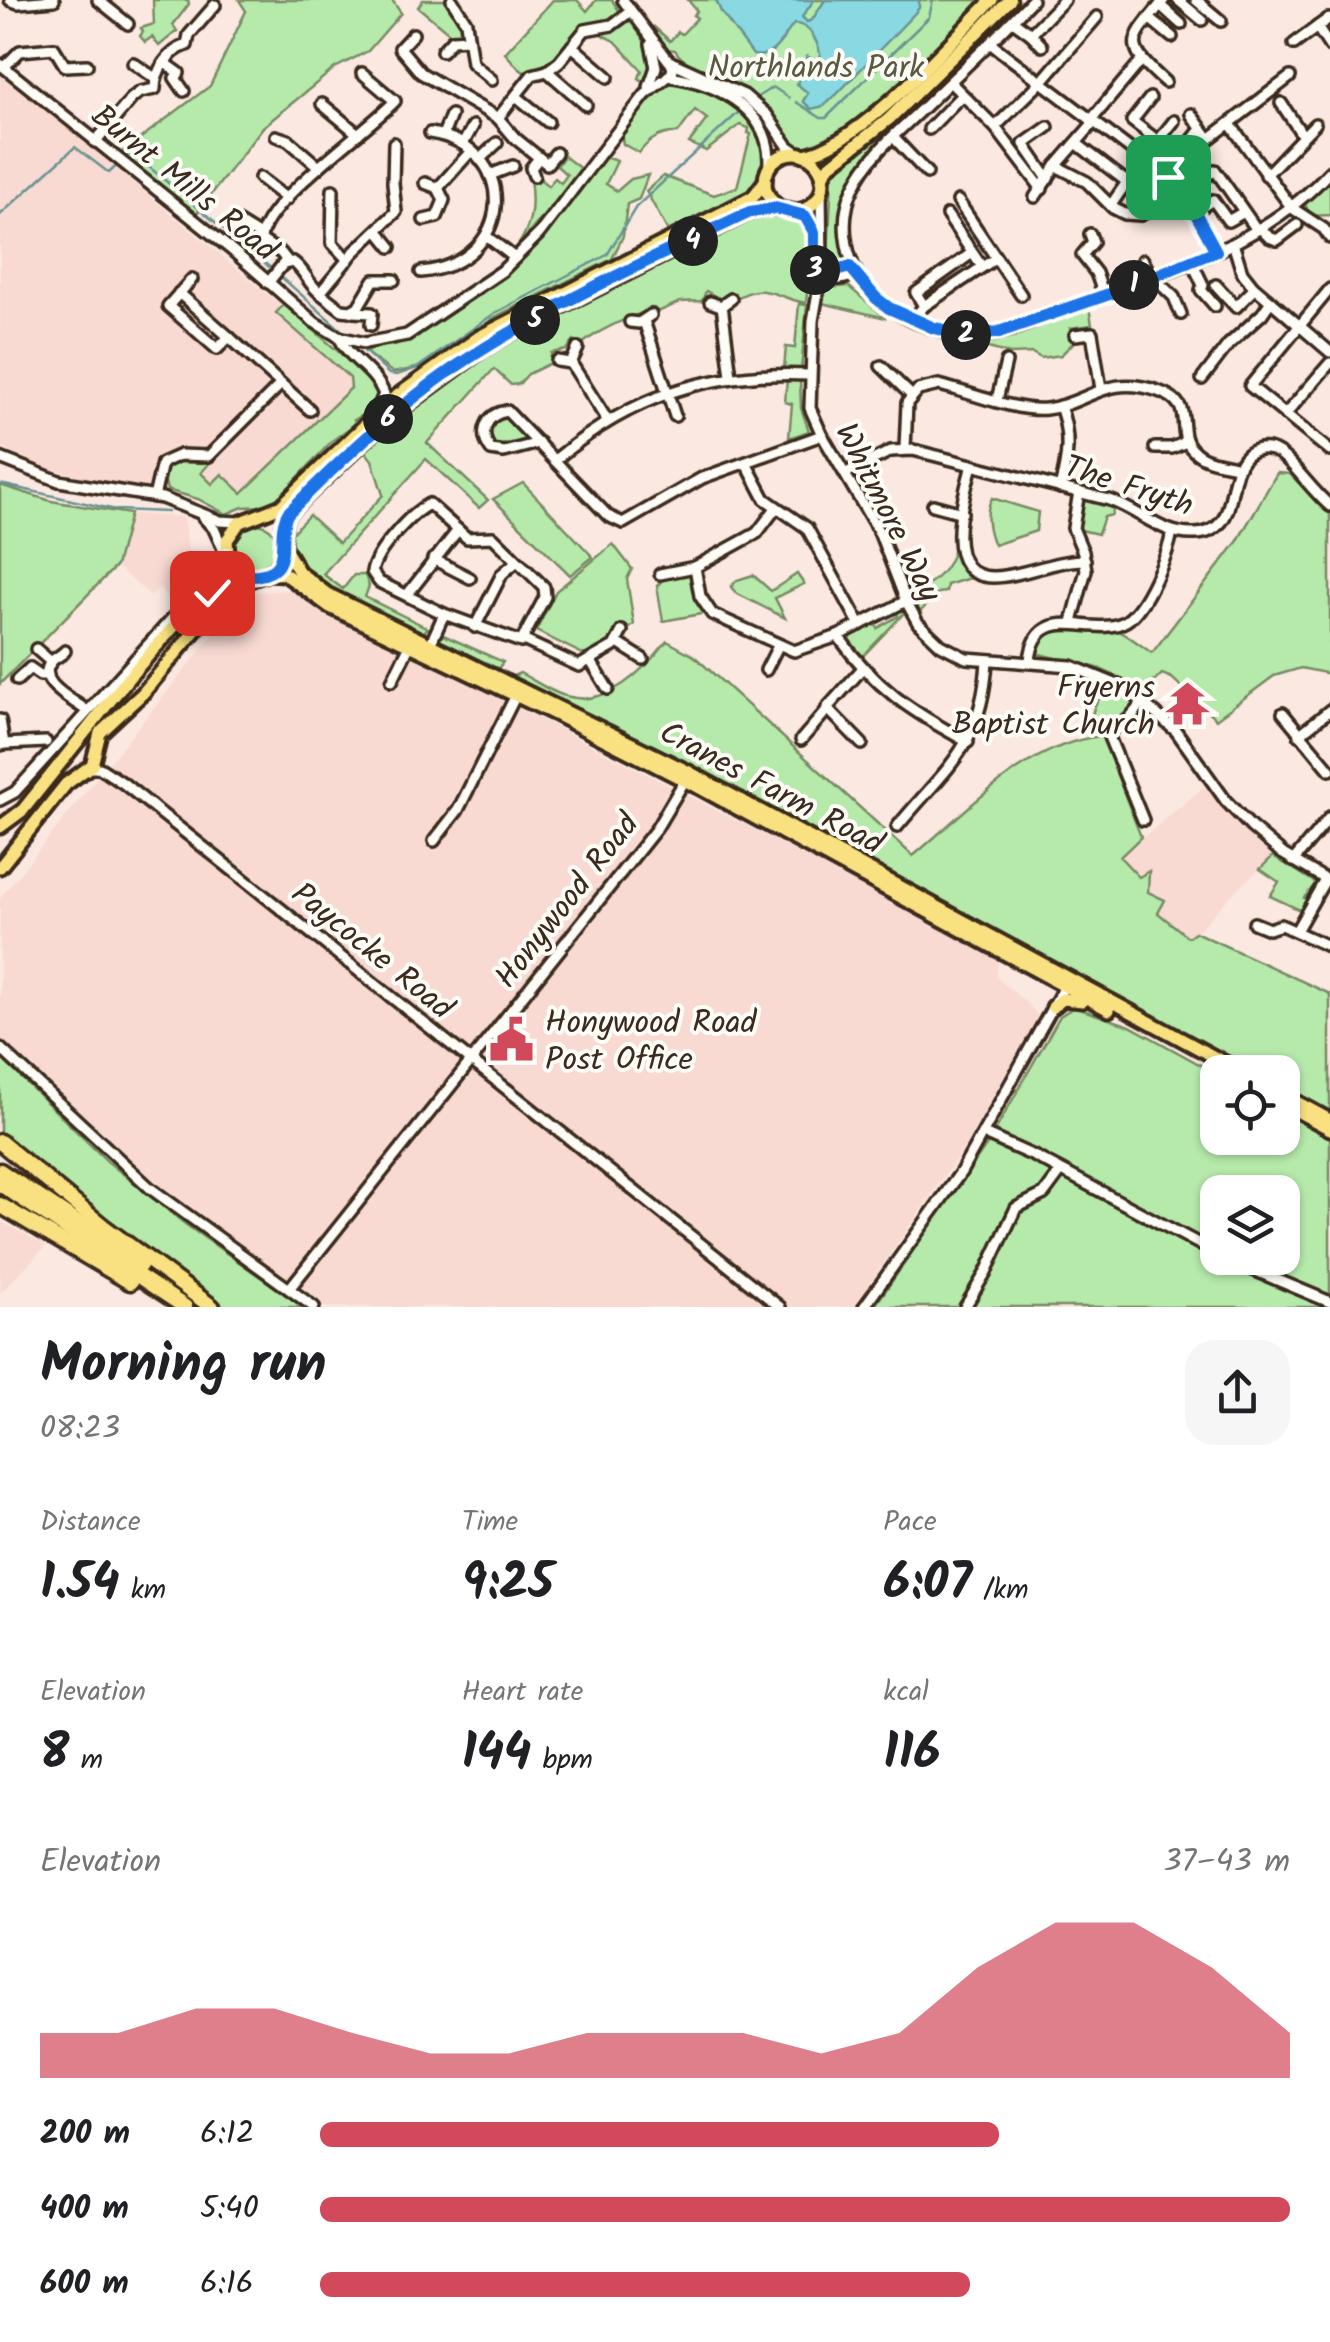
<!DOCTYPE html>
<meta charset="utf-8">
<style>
body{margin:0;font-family:Kalam,sans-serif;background:#f6f6f6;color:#202124;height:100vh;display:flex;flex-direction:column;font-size:38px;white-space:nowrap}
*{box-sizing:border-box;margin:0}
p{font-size:32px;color:#757577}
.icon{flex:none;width:55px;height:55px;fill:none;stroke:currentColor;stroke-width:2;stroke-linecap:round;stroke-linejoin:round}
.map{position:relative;height:1307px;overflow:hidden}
.sheet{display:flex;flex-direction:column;background:#fff;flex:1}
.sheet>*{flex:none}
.fabs{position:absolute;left:1200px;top:1055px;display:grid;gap:20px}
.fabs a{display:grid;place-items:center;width:100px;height:100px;border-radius:20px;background:#fff;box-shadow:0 2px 8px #0004;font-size:50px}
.pin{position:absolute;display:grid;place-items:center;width:85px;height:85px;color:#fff;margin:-42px;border-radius:20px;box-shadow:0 5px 15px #0006}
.km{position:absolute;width:50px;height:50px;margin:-25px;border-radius:50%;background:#222;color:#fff;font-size:28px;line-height:50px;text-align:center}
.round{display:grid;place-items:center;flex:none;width:105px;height:105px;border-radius:30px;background:#f6f6f6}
.head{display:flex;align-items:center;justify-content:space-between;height:170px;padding:0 40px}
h1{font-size:55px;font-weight:700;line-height:75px}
.metrics{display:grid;grid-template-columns:repeat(3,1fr);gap:15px;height:170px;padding:10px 40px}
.metrics div{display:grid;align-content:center}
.metrics b{font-size:50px;font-weight:700}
.metrics small{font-size:28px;font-weight:400}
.metrics p{font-size:28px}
.chart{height:280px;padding:20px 40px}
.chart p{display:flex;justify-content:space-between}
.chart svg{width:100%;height:180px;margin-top:10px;fill:#d1495b;opacity:.7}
ul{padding:0 40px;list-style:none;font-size:32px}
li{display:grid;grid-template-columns:160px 120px 1fr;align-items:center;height:75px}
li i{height:25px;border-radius:12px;background:#d1495b}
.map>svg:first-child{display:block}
</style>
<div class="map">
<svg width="1330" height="1307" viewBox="0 0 1330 1307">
<rect width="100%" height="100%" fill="#fae8e1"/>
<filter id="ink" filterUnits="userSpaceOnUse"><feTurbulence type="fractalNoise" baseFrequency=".01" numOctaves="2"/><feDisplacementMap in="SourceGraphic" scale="20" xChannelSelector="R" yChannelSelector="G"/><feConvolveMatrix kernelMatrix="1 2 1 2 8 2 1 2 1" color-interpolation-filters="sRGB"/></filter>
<g filter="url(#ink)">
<g fill="#f8dad2">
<polygon points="0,71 296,318 354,384 241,500 99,481 32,464 0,446"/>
<polygon points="130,514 183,517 194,583 181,608 159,588 151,596 116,566"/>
<polygon points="290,590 999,956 996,977 1029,1005 1037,1015 1036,1021 963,1149 853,1307 323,1307 114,1150 0,1039 0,898 247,593"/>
<polygon points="1204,787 1273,857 1234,892 1190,939 1127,984 1120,857"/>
<polygon points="0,1221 46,1246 0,1293"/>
</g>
<g fill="#b6eaab" stroke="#788a64" stroke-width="2.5" fill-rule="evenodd">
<polygon points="153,0 188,0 189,4 173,25 177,31 159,46 152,37 145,42 140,36 143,32 141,28 154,24"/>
<polygon points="239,0 392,0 401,13 368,51 335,68 263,127 194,217 118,155 210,86 246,11"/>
<path d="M423 0H450C450 12 462 23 465 37H454L418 7Z"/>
<path d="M553 0H577L587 11 596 0H612L622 15 610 24 585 27C572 43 553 74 530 74 521 74 511 59 505 53Z"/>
<path d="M688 0H987L908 77 857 118C844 137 826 144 804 150 786 143 770 108 749 93 728 76 686 70 675 50L665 49 653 26 670 41 678 32 682 34 697 18 693 15 697 11Z"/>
<polygon points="626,20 635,22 651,56 650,79 645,83 639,78 642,70 615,41 601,34 606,27"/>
<path d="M670 82C711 88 787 120 759 173 757 177 756 183 752 187 742 198 686 223 669 233L646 191 663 176 714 195 737 187 751 134 748 133 749 128 740 125 706 151 689 143 707 119 695 110 678 133C660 132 649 140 639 153L623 144 621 133 648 98Z"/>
<path d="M901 116 903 119C855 164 834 192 845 260L839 265 832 263 828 257 832 175Z"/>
<path d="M564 156 582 170 516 248C532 226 534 206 530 179L539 178 548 186 555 178 561 183 567 175 557 166Z"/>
<polygon points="604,157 617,161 606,184 617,191 631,179 648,175 639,199 627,204 623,236 612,259 495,317 443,355 417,368 393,373 365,352 376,347 395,345 415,335 511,266 589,169"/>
<polygon points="1330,178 1330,215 1310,216 1305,204"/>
<path d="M772 212 801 217C817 238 808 278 806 303 779 299 763 280 736 299L731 294 722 300 706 291 702 301 680 302 658 312 654 308C630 318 604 326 582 344L574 340 567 350 551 353V363L528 374 519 384 511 385 494 369 427 443 488 500 479 508 426 459 323 574 343 589 354 575H365L369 586 365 597 428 628 421 635C374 613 298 594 290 535L309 515 339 543 383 495 372 460 365 451 385 432 382 429 492 347 706 239C731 233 747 218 772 212Z"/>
<polygon points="848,286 886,318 822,303 827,288"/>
<path d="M284 304 373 382C384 399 370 412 354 420L356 423 332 441 277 500 263 506 243 507 226 514 198 499 167 490 163 474 174 462 202 463 213 459 201 473 212 484 222 474 242 493 351 388 350 378 276 313Z"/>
<polygon points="799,304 807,305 801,371 784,369 786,347 795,348"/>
<polygon points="1089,307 1092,325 1070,328 1073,343 1061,355 1041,358 1032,353 1010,354 963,341 999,338"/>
<polygon points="787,379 800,380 801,408 809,431 789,438 792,404 785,402"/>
<polygon points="508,414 530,438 506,448 493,449 486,427 496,418"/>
<path d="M1277 473 1290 474 1330 514V674L1301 668 1274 676 1216 719 1172 678 1162 674 1145 690 1098 668 1035 653C1040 622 1097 621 1119 631 1130 636 1141 646 1152 653L1237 542Z"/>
<polygon points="523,483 593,557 570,575 493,499"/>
<polygon points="0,485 51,501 130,514 116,566 0,684"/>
<path d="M992 498 1038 512 1036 531 994 545C988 531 984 512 992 498Z"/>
<polygon points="1082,499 1114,506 1112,515 1104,517 1098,534 1076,529"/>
<circle cx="255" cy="547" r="23"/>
<polygon points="613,544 632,569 627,579 634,625 587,656 536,631 556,591"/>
<path d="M955 546C955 564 963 568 976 576L947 585 946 592 938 593 920 612 912 595C935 581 948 572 955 546Z"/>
<polygon points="691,571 696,597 706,613 663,621 657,586 665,577"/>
<polygon points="797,574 804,584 775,598 785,618 736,593 731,587 737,580 753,575 771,591"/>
<polygon points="900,608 904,613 860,659 846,640 847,637 874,623 878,628 898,616 896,610"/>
<polygon points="441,634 503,662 497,670 490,670 437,645"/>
<path d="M667 641 694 656 913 856C968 810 1028 743 1102 736L1141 837 1120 857 1139 877 1149 871 1148 892 1165 900 1158 913 1188 937 1195 932 1330 994V1112L1283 1086 1282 1072H1257L744 794 509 678 520 673C536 681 553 694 570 697 609 706 645 669 667 641Z"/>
<path d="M1109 684 1140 702C1125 720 1112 732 1087 730L1095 705Z"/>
<polygon points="1273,856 1316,883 1304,898 1308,900 1302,911 1270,896 1279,882 1260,869"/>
<path d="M1074 1007 1130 1026 1217 1074 1218 1138H1282L1283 1109 1330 1135V1307H874L988 1143 1060 1016ZM1218 1192H1282V1258H1218Z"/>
<polygon points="0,1057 107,1161 185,1224 303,1307 225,1307 129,1240 0,1134"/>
</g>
<path fill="#88d9e1" stroke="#699393" stroke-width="2.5" d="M716 0H814L802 17 807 22 812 20 825 0H919V8L914 14 836 95 824 106 811 109 803 101 808 93 797 84 807 56 817 62 821 58C818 43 812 24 794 24 782 38 774 60 753 55L721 12Z"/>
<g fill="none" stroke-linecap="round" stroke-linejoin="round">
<g stroke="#699393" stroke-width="2.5">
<polyline points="759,96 773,87 789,98"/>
<polyline points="796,102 821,118 826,118 929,17 933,0"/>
<polyline points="0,215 75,147 109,173 131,152 273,270"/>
<polyline points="279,275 348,336"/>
<polyline points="358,345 389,374 397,375 417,368 495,313 607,255 636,207 738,113"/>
<polyline points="0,484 116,510 168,512"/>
</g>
<defs>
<g id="minor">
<polyline points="10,0 18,3 54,0"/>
<polyline points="98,0 128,24"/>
<polyline points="452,0 466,22 472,63 492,80"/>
<polyline points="623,0 669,61 744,95 767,115 788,146 798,153"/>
<path d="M1032 0C997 37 960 72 924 107 899 131 869 155 854 187 839 217 844 254 862 282 885 315 936 335 975 336 1004 337 1036 320 1063 310 1156 277 1262 247 1330 171"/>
<path d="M1164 0C1131 41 1121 43 1165 82"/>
<polyline points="1178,0 1202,20"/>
<polyline points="1196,0 1221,21"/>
<polyline points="1160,5 1181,24"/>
<polyline points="1149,18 1172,37"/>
<polyline points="1013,21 1031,34 1064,0"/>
<polyline points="1317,27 1330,47"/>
<polyline points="413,34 400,48 421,73 498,118 515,138 547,164 556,153"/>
<polyline points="1031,34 1042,46"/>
<polyline points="991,44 1167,177 1197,216 1216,251"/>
<polyline points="1294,44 1328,19"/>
<polyline points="572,46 608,77"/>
<polyline points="442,51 452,40 468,39"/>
<polyline points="133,63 155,78"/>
<polyline points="165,63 179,73 175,78 184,91"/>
<polyline points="0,64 233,251 314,322 339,337 365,343 407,335 502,271 539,234 645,95 671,74 673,69 670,61"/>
<polyline points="4,67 20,51 54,48 65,66 87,65"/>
<polyline points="547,71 586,105"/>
<path d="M668 76C720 83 777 113 768 173"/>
<polyline points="950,82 995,127 1042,189"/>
<polyline points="649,87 656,67 651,44"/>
<polyline points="516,96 548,122"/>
<polyline points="1150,98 1132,121 1158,141"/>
<polyline points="1281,103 1303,136"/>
<polyline points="322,104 358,134"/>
<polyline points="1191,114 1209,139 1290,77"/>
<polyline points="498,118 532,75 547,71 559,62 585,30 612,25 631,11"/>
<polyline points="1092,119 1141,61"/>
<polyline points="1230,124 1292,208 1324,229 1330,238"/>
<polyline points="995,127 1042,81 1097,17"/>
<polyline points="929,129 962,95"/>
<polyline points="443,135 451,115"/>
<polyline points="276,136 288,140 319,167"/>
<polyline points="893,137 927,173"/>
<path d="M95 142 132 98 140 92 155 89C155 70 169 51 187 45L189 35 215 5"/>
<polyline points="1076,143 1127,182 1111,205"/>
<polyline points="463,144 473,126"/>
<polyline points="480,159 497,143"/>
<polyline points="1144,159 1174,121"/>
<polyline points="1056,166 1087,182 1113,208 1125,214 1141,215 1178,191"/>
<polyline points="490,175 513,166"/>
<polyline points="1165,175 1201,129"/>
<polyline points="1266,175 1315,124"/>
<polyline points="534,176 531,168 539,158"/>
<polyline points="260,178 287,199"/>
<polyline points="1048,179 1024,144 1048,127"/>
<polyline points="438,188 471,151"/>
<polyline points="821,189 822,269 813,321 810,408 822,435 880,534 906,601 918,623 941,645 966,658 1071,666 1127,689 1176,731 1226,801 1251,827 1283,854 1330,882"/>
<polyline points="333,190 332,243 348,260"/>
<polyline points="1181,195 1215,170 1257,230"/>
<polyline points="1035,197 1056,166 1095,121"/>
<polyline points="958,201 1021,295"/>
<path d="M793 211C820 219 815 245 815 268L822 275"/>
<polyline points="1194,212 1213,200 1228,221 1244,212"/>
<polyline points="947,215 982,267"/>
<polyline points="234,220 260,236"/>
<polyline points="424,220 437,217 444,200 438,188 425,183"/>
<polyline points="1260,228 1269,237 1277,240 1297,225"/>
<polyline points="378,231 391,247"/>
<polyline points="1090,234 1093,242 1082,255 1096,273 1104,295"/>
<polyline points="486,236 515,258"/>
<polyline points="1233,243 1242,272 1253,286 1330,352"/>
<polyline points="1143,260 1152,278"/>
<path d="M288 262 281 253 261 240C262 203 367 131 395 101L362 73"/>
<polyline points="1192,262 1203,285 1201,290 1215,306"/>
<path d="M421 272C516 263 521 147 430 133"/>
<path d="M822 275C832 281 848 281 856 271"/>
<polyline points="822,275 849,267 856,271"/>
<polyline points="1153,277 1174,297 1181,314"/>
<polyline points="192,279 168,306 217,349 229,337 310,410"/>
<path d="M268 283 283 264 293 262C305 270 308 284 320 293L354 252 396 212 393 183 394 143"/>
<polyline points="1216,285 1236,307 1255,288"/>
<polyline points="1330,289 1250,386 1330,451"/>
<polyline points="179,293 229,337"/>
<polyline points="320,293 342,310 351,311 358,307 374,280 394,280"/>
<polyline points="710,302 721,306 731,299"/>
<polyline points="722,305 731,376"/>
<polyline points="924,306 916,293 972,253"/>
<polyline points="353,312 372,313 371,325"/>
<polyline points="913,320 924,306 996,258"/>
<polyline points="644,321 675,416"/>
<polyline points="630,322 639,323 651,315"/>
<polyline points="1075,335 1092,333 1101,389"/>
<path d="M339 337C349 360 375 370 384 394L378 409"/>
<polyline points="557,361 571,363"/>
<polyline points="571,363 607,420"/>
<polyline points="571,363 578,348"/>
<polyline points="881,366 912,396"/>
<polyline points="1202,379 1228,345 1262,314 1271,301"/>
<polyline points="997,400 1006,362"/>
<path d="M1060 406C1071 436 1068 457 1060 488"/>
<polyline points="507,411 608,516 623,523 702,478 822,435"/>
<path d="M507 411C486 414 478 433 491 450L504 452 539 443"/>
<polyline points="1285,415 1330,363"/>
<polyline points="1155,448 1172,448 1186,442"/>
<path d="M905 449 907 403 918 390 939 385C968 392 1017 412 1046 409 1088 404 1106 373 1158 391 1200 405 1171 432 1195 452 1206 462 1225 463 1239 467"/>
<polyline points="0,458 59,481 162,498 220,521 239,522"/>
<path d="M556 459C634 395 707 371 809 375"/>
<polyline points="746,463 765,499 807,528 860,625"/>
<path d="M972 465C964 495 938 577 993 577 1022 577 1052 560 1085 560"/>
<path d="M846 473 891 451 913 450 1109 500C1139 510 1163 536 1195 534 1205 534 1215 530 1222 521 1237 501 1228 454 1260 449 1274 447 1284 456 1293 466 1305 479 1316 494 1330 506"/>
<polyline points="154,497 162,463 180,455 209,456 281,384"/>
<path d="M429 504 467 538 493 537 544 587 545 597 521 642 444 614 379 582 372 572C375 552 411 513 429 504Z"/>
<polyline points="933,505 962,513"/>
<polyline points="776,508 757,533 695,567 700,596 712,614 794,651 838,636 906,601"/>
<polyline points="203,517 214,529 226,555"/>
<polyline points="433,559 470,578"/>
<polyline points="660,574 695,567"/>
<polyline points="407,595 458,530"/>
<polyline points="1072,622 1086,570 1083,552 1073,528 1079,492"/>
<polyline points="475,627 502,574 517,561"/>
<path d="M838 636C875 688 912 712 968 742"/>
<polyline points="523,640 579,666 614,646 622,631"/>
<polyline points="616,642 643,659"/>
<polyline points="430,645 444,614"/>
<polyline points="36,649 51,662"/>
<path d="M65 651C61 656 55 657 51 662 34 683 76 701 87 711"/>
<polyline points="590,660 608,689"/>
<path d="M1030 660C1037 598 1095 640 1126 621 1146 608 1168 555 1172 532"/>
<polyline points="766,670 778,646"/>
<polyline points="17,680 30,668 40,675 48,675"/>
<polyline points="392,681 410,645"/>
<polyline points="1283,713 1330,770"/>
<polyline points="0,720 4,744 1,745"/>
<polyline points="1299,735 1330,710"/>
<polyline points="801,740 827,710"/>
<polyline points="4,744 46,742"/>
<polyline points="862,744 827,708 863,668"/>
<polyline points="88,768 100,768 123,783 780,1307"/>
<polyline points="0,800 15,792 185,604 195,587 194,572"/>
<polyline points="1143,820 1107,732 1128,720 1144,701"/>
<path d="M897 827C947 766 982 747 987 661"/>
<polyline points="434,841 458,810 516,695"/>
<polyline points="1293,861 1330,817"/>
<polyline points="1254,923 1269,929 1281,925 1330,947"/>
<polyline points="1296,931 1325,880"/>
<polyline points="0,1048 150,1188 314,1307"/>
<polyline points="984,1134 1036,1157 1218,1254"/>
<polyline points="1225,1258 1330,1302"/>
<polyline points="289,1289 656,829 688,775"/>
<polyline points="864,1307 961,1172 1066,983"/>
<polyline points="965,1307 986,1272 1016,1208 1044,1194 1061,1171"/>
</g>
<g id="major">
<circle cx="794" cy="182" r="29"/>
<path d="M804 155C860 145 950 42 992 0"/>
<polyline points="822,180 827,168 889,119 1010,0"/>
<polyline points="284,547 299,572 327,594 689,772 1242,1072"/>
<polyline points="268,573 285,574 330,607 557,715 698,787 1109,1010"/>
<polyline points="0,827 23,810 130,676 178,622 222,582 229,567 227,540 239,523 281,506 390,401 479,337 753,197 765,181"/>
<path d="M0 867 66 784 92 765 100 733 143 693 229 590C243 578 262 580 275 568 291 552 277 531 288 513L389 418 482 350 524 325 750 212 771 208 787 210"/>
<polyline points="1053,1007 1063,999 1082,1001"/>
<polyline points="1282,1094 1330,1120"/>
<polyline points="1282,1103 1330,1129"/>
</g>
<g id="highway">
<polyline points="0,1142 105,1228 212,1307"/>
<polyline points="0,1171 140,1265"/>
<polyline points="0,1184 185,1307"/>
<polyline points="0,1205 130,1282"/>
</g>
</defs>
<use href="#minor" stroke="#3b2a1e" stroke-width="16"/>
<use href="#major" stroke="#3b2a1e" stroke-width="19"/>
<use href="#highway" stroke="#3b2a1e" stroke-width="21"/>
<use href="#minor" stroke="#fdfcf7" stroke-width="9"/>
<use href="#major" stroke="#f9e181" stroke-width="11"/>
<use href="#highway" stroke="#f9e181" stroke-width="14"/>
</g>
</g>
<g fill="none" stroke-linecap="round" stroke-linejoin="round" filter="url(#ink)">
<defs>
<path id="route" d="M212 593 227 574 226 557 236 570 250 576C299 574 273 538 288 513 339 462 394 409 454 368 543 308 653 258 750 212L775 208 805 216 814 232V268L822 275 850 267 876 298 889 308 934 328 974 336 999 332 1118 291 1216 251 1197 216 1168 177"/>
</defs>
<use href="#route" stroke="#fff" stroke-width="20"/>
<use href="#route" stroke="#1a73e8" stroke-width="12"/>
</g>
<defs>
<symbol id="temple-bare" viewBox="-9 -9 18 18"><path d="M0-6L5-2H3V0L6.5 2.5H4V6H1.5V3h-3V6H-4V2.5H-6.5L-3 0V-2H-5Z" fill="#d1495b" stroke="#fdfcf7" stroke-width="2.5" paint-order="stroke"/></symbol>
<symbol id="civic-bare" viewBox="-9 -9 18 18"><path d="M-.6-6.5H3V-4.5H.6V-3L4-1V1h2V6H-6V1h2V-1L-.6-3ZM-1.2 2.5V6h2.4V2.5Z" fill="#d1495b" stroke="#fdfcf7" stroke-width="2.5" paint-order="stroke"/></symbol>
</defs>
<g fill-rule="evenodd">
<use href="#temple-bare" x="1156" y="672" width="63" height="63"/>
<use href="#civic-bare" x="480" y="1008" width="63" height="63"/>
</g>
<g text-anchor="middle" stroke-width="8" stroke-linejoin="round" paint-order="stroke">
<g font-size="32" fill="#5a5a41" stroke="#fdfcf7">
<text x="816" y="77">Northlands Park</text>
</g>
<g font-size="32" fill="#3b2a1e" stroke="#fdfcf7">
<text transform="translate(185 182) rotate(39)" y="11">Burnt Mills Road</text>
<text transform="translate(1129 485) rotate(18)" y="11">The Fryth</text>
<text transform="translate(889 512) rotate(63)" y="11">Whitmore Way</text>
<text transform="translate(772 787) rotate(28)" y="11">Cranes Farm Road</text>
<text transform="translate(566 900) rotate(-52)" y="11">Honywood Road</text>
<text transform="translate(373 950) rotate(39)" y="11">Paycocke Road</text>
</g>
<g font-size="32" fill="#3b2a1e" stroke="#fdfcf7" text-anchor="end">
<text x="1155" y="697">Fryerns<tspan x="1155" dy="37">Baptist Church</tspan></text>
<text x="545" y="1032" text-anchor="start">Honywood Road<tspan x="545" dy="37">Post Office</tspan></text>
</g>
</g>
</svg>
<div class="fabs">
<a><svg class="icon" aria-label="locate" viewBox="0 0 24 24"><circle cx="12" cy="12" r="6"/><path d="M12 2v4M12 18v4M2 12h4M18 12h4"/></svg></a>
<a><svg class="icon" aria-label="layers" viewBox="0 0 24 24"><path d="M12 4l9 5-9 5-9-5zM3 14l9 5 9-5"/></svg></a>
</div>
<div class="pin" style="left:1168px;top:177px;background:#1e9e55"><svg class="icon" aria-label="arrive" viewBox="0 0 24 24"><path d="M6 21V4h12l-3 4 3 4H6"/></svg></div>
<div class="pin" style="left:212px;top:593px;background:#d93025"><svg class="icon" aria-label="check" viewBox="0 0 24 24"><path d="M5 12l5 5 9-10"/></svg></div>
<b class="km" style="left:1134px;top:285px">1</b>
<b class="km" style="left:966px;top:335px">2</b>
<b class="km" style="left:815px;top:270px">3</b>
<b class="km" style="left:693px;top:241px">4</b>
<b class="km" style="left:535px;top:320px">5</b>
<b class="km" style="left:388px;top:419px">6</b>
</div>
<section class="sheet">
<div class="head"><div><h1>Morning run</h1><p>08:23</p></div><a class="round"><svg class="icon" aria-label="share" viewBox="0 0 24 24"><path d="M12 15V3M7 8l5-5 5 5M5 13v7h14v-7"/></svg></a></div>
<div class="metrics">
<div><p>Distance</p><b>1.54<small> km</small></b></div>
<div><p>Time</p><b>9:25</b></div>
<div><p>Pace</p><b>6:07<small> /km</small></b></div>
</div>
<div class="metrics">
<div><p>Elevation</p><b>8<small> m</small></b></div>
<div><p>Heart rate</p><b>144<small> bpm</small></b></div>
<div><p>kcal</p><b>116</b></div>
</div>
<div class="chart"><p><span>Elevation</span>37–43 m</p>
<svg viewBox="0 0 160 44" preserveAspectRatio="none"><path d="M0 44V33L10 33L20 27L30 27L40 33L50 38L60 38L70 33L80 33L90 33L100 38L110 33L120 17L130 6L140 6L150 17L160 33V44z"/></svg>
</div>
<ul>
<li><b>200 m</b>6:12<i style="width:70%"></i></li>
<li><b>400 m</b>5:40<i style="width:100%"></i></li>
<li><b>600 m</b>6:16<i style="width:67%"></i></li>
</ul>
</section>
